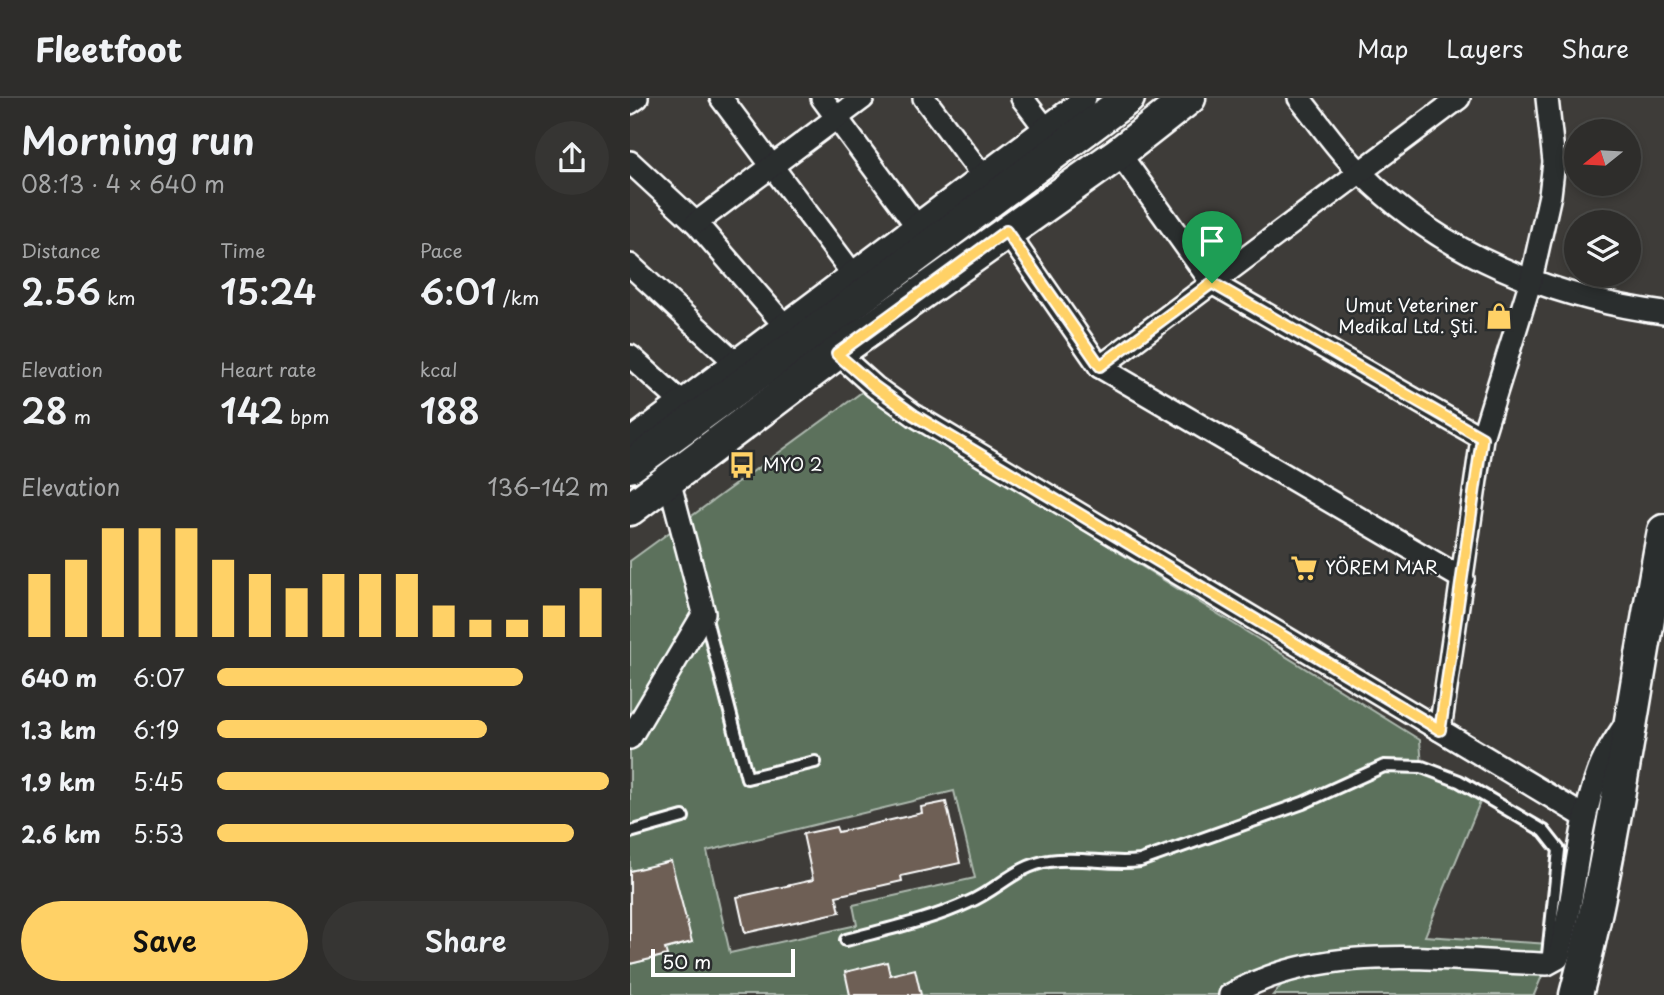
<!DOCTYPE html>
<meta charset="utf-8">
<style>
body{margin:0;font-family:"Playpen Sans",sans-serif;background:#363533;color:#f1f3f6;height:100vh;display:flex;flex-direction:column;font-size:26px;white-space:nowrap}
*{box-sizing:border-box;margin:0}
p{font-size:23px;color:#a7a8a9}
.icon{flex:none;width:38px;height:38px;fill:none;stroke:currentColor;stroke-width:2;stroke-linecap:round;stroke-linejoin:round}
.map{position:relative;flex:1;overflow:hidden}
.sheet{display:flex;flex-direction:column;background:#2e2d2b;width:630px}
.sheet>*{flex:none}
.needle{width:46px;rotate:252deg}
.fabs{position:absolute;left:934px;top:21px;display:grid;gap:14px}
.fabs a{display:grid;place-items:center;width:77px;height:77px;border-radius:50%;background:#2e2d2b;box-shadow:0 4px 10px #0003,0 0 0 2px #494947;font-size:35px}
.scale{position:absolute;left:21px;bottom:18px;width:144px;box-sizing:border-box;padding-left:7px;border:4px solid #fff;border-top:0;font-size:19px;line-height:24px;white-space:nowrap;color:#fff;-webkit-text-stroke:5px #2a2d2e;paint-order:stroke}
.pin{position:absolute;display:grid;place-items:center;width:60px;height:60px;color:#fff;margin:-72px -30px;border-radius:50% 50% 50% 0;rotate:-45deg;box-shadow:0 0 7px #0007}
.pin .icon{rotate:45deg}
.round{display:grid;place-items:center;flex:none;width:74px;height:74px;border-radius:37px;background:#363533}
.overview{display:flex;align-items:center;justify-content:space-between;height:119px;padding:0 21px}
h1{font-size:38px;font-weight:600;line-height:52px}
.metrics{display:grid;grid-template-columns:repeat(3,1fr);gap:10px;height:119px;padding:7px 21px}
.metrics div{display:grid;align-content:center}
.metrics b{font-size:35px;font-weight:600}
.metrics small{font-size:19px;font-weight:400}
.metrics p{font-size:19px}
.chart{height:196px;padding:14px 21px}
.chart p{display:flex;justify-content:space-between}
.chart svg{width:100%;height:126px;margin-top:7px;stroke:#ffd166;stroke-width:6}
.button{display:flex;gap:14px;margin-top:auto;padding:14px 21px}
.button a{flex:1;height:80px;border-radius:42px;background:#ffd166;color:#111;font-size:28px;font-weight:600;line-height:80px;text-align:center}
.button a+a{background:#363533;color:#f1f3f6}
ul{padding:0 21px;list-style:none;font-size:23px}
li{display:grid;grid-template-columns:112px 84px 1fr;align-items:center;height:52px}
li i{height:18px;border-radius:9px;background:#ffd166}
header{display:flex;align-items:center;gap:42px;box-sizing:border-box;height:98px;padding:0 35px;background:#2e2d2b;border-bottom:2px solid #494947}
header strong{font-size:33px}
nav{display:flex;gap:38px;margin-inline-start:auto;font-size:24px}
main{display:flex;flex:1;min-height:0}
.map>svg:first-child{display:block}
</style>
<header>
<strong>Fleetfoot</strong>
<nav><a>Map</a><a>Layers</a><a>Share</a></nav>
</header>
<main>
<section class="sheet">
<div class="overview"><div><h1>Morning run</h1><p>08:13 · 4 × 640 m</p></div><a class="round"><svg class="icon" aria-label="share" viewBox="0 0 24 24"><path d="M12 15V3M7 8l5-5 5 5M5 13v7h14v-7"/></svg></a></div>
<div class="metrics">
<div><p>Distance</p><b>2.56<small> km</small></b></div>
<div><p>Time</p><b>15:24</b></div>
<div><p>Pace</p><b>6:01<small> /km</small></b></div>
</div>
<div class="metrics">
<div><p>Elevation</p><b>28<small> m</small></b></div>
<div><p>Heart rate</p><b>142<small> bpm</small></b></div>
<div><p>kcal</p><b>188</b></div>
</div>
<div class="chart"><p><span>Elevation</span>136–142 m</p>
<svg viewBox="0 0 160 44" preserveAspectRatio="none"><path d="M5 44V22M15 44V17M25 44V6M35 44V6M45 44V6M55 44V17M65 44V22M75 44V27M85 44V22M95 44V22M105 44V22M115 44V33M125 44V38M135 44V38M145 44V33M155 44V27"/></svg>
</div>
<ul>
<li><b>640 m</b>6:07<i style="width:78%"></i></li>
<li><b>1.3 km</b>6:19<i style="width:69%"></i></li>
<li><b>1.9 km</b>5:45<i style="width:100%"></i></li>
<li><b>2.6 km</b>5:53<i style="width:91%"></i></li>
</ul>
<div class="button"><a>Save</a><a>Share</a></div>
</section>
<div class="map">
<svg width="1034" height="897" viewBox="0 0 1034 897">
<rect width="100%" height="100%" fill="#3e3c39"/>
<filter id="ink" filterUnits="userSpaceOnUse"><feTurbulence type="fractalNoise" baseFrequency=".0143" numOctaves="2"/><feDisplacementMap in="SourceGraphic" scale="14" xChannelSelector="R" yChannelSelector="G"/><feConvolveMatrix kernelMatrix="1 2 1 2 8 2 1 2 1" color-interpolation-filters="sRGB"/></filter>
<g filter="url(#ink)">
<path fill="#5b715c" stroke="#adb8ae" stroke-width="2" fill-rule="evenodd" d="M232 294 790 642 792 669 853 697 795 838 919 846 917 866 904 897H643L665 871 600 897H0V866L36 857 35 851 62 844 0 773V463ZM324 693 345 780 223 807 227 827 100 855 77 753Z"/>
<g fill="#6e5f54" stroke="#fff" stroke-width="2">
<polygon points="316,704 330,765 271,778 272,783 206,798 210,814 115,835 107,799 183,782 173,736 206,729 208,734 292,715 291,709"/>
<polygon points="41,763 62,844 35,851 37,857 0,866 0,773"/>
<polygon points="257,864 260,877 285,871 291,897 220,897 215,874"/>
</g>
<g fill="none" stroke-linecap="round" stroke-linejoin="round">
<defs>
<g id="service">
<polyline points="75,517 117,680 185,664"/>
<polyline points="0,734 53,719"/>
<path d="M216 842C257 831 301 822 339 804 367 792 388 767 419 763 450 758 479 767 510 763L673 705 754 668 792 669 829 683 914 733 929 752 917 866"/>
</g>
<g id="minor">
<polyline points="91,0 222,175"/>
<polyline points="192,0 286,127"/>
<polyline points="294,0 352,77"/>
<polyline points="392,0 415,30"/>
<path d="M669 0C689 24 707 52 730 74 810 156 922 200 1034 215"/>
<polyline points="0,5 7,0"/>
<polyline points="489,55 582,185 852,340"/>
<polyline points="0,64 66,125 162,236"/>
<polyline points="66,125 233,0"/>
<polyline points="376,133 470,269 833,481"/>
<polyline points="0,167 105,264"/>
<polyline points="207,255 245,289 284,317 955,719"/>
<polyline points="0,258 51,304"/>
<polyline points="470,269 829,0"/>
<polyline points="0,342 455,0"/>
<polyline points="810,632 852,340 901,182 920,97 924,64 917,0"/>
<polyline points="0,640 74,515 39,382"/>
<path d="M600 897C694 842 813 863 917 866L928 860C946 800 946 736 967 678 973 659 985 642 996 625"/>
</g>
<g id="secondary">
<polyline points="0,368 171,244 498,0"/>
<polyline points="0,411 207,255 489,55 559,0"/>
<path d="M946 897C986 744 1004 588 1034 433"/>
</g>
</defs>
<use href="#service" stroke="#fff" stroke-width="16"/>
<use href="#minor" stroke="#fff" stroke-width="26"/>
<use href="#secondary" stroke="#fff" stroke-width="37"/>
<use href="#service" stroke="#2a2d2e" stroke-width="10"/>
<use href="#minor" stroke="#2a2d2e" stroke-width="21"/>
<use href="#secondary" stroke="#2a2d2e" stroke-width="32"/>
</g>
</g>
<g fill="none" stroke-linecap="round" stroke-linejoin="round" filter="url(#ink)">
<defs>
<polygon id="route" points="376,133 470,268 582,185 852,340 810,632 284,317 245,289 207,256"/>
</defs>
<use href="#route" stroke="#fff" stroke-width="14"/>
<use href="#route" stroke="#ffd166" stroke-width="9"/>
</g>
<defs>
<symbol id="shop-bare" viewBox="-9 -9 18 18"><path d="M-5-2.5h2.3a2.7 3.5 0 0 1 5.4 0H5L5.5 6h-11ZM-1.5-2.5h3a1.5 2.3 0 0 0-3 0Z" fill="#ffd166" stroke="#2a2d2e" stroke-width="2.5" paint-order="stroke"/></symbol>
<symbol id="bus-bare" viewBox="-9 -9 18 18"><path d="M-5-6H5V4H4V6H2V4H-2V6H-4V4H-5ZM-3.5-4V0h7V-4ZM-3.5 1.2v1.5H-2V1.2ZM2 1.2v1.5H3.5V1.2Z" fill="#ffd166" stroke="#2a2d2e" stroke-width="2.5" paint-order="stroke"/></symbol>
<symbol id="supermarket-bare" viewBox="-9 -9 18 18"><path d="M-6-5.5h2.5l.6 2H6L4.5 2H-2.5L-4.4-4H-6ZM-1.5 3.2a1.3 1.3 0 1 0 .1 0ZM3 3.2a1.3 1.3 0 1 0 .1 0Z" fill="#ffd166" stroke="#2a2d2e" stroke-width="2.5" paint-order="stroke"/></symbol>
</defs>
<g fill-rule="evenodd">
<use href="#shop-bare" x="850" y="199" width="38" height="38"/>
<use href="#bus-bare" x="93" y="348" width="38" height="38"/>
<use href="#supermarket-bare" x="655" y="451" width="38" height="38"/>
</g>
<g text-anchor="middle" stroke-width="5" stroke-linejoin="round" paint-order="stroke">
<g font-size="18" fill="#fff" stroke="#2a2d2e" text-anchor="start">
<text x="848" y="214" text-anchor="end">Umut Veteriner<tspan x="848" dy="21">Medikal Ltd. Şti.</tspan></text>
<text x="133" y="373">MYO 2</text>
<text x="695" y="476">YÖREM MAR</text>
</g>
</g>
</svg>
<div class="fabs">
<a><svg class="needle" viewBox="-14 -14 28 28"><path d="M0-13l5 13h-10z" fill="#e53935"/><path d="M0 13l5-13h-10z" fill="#a7a8a9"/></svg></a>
<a><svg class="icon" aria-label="layers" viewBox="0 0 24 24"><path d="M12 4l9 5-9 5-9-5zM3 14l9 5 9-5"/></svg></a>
</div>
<div class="scale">50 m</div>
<div class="pin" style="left:582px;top:185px;background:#1e9e55"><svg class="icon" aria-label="arrive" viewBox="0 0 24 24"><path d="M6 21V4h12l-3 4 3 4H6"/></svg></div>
</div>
</main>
